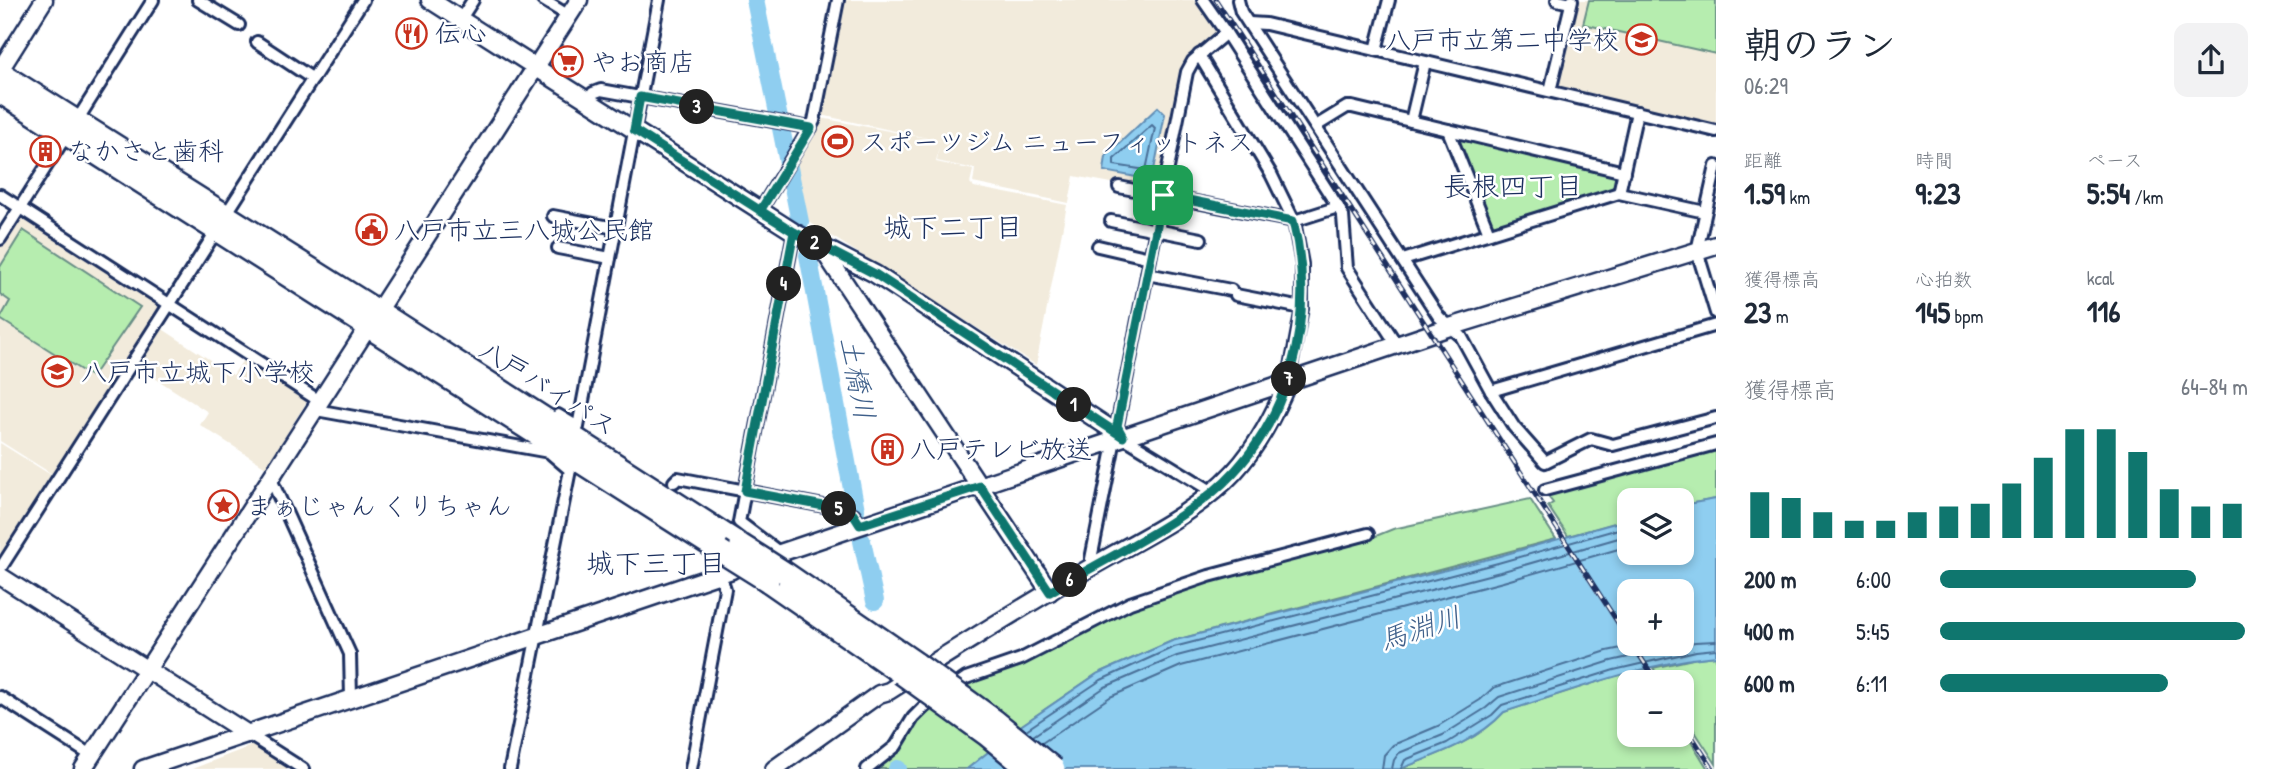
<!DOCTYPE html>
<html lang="ja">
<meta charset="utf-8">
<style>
body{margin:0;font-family:"Patrick Hand","Klee One",sans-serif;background:#f2f2f3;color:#1f2937;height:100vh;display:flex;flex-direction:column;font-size:26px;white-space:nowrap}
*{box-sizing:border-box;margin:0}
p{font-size:23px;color:#747a83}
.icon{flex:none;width:38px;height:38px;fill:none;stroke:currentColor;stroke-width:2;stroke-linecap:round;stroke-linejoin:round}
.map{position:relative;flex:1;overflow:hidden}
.sheet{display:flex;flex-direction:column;background:#fff;width:560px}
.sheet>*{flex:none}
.tools{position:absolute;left:1617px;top:488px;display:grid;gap:14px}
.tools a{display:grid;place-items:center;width:77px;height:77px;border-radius:14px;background:#fff;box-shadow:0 4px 10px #0003;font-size:35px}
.pin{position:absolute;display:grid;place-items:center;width:60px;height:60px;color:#fff;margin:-30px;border-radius:14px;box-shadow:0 4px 10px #0006}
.km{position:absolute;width:35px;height:35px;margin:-18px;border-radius:50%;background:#222;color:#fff;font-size:19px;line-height:35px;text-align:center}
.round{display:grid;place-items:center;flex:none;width:74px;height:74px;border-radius:14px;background:#f2f2f3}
.head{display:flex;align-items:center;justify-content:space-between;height:119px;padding:0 28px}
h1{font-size:38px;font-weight:700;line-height:52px}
.stats{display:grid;grid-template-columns:repeat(3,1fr);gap:10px;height:119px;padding:7px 28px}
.stats div{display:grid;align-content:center}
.stats b{font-size:30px;font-weight:700}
.stats small{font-size:19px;font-weight:400}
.stats p{font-size:19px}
.chart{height:196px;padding:14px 28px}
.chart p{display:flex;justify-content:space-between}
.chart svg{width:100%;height:126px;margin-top:7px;stroke:#0f766e;stroke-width:6}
ul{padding:0 28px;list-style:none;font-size:23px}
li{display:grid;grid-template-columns:112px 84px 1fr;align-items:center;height:52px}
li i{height:18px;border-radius:9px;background:#0f766e}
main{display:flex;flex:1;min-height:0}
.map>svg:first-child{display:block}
</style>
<main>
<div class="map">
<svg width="1716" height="769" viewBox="0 0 1716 769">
<rect width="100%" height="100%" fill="#fff"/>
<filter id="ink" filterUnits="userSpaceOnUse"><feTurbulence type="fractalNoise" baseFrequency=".0143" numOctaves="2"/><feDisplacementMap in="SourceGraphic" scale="14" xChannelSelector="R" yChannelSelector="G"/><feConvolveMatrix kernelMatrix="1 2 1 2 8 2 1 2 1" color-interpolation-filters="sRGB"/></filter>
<g filter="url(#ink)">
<g fill="#f2ebdc">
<polygon points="843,0 1194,0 1218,35 1192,56 1179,81 1160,192 1074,176 1069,203 973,183 975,169 937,161 939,146 936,162 973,170 970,183 974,187 1067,205 1036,365 806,220 793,164 818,127 821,118 941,141 821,115"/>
<polygon points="1578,0 1716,0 1716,125 1560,87 1558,81"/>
<polygon points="20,213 161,303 52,474 0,441 0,245"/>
<polygon points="161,328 233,375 245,357 309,398 266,467 200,425 208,412 136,366"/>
<polygon points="0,443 51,475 0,555"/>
<polygon points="251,746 255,746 290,769 192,769"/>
</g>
<g fill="#b6edaf" stroke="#688e86" stroke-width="2">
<polygon points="1589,0 1716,0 1716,54 1583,24"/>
<polygon points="1462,139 1615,175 1619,180 1613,190 1496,228 1491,226 1458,142"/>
<polygon points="23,230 140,307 92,377 0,319 10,301 0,294 0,267"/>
<polygon points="1716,448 1716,499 1682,505 1682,500 1629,500 1629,519 1568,536 1548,506 1553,503 1546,494"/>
<polygon points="1530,499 1556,539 1172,641 1097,674 1022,725 967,769 873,769 901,747 918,721 929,712 970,683 1132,606 1209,579 1371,538 1393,529"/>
<polygon points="1716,656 1716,764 1682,712 1682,682 1663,682 1653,668 1697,658"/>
<path d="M1645 670 1653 682H1629V735H1682V727L1708 769H1400C1436 755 1478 741 1504 712L1615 676Z"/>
</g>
<g fill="#8fcef0" stroke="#618eb6" stroke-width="2" fill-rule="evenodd">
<polygon points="1158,107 1165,114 1152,180 1104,171 1106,156"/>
<path d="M1716 499V656C1644 663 1573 690 1504 712 1478 741 1436 755 1400 769H967L1022 725 1097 674 1172 641 1496 557 1629 519V553H1682V505ZM1629 592H1682V644H1629Z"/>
</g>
<polygon fill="#fff" points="1562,534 1629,637 1629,644 1558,535"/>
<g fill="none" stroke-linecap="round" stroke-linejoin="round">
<g stroke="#496f98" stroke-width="2">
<polygon points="1152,125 1155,128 1146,170 1114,165 1114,159"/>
<polyline points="1026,730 1101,680 1174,647 1498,563 1629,526"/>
<polyline points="1033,736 1105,687 1177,656 1500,572 1629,535"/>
<polyline points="1042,743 1110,697 1181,666 1503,582 1629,546"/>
<polyline points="1382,769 1384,755 1393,745 1438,726 1480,700 1493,688 1607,651 1641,644"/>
<polyline points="1392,769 1394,760 1399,753 1443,735 1486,708 1499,697 1611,661 1695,642 1716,641"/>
<polyline points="1401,769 1405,760 1447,743 1492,715 1502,705 1614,670 1696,651 1716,649"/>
</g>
<g stroke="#8fcef0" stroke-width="18">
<polyline points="755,0 800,222"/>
<polyline points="808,255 856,510"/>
<polyline points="862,541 875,601"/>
<polyline points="897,769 898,769"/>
</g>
<defs>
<g id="street">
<polyline points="198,0 239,25"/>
<polyline points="543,0 569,16"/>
<polyline points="1203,0 1226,33"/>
<polyline points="1238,0 1241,12 1439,317 1461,336 1491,391 1514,427 1545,462 1591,439 1613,445 1716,418"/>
<polyline points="1557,0 1571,3"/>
<polyline points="460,20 473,0"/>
<polyline points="1249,23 1266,24 1716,131"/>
<polyline points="257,42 313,79"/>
<polyline points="1376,50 1389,0"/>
<polyline points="1199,55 1271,174 1294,221 1302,264 1302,308 1288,382"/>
<polyline points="1550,91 1572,0"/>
<polyline points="588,101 593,93 601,90 811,128"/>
<polyline points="1411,121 1425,62"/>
<polyline points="76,122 153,0"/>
<polyline points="1316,126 1347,107 1352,107 1624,172"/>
<polyline points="1448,130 1489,233"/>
<polyline points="1716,166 1697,251 1716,313"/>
<path d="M1119 187 1294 221 1338 207 1226 33 1193 61 1187 72C1164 190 1140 308 1117 426L1123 437 1213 492"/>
<polyline points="1619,193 1637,112"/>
<polyline points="0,195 321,402"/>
<polyline points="1338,207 1343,216 1347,268 1397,345"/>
<polyline points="760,211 814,121 838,0"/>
<polyline points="225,216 363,0"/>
<polyline points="553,216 615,228"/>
<polyline points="1111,221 1201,239"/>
<polyline points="0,239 67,134"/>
<polyline points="1098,246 1150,258"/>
<polyline points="558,248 610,258"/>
<polyline points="1403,260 1619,193 1705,212"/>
<polyline points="1147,274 1231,290"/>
<polyline points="1236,295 1302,308"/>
<polyline points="1491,391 1716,325"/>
<polyline points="316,410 549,452 570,470 510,769"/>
<polyline points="558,415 578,427 659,0"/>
<polyline points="271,479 350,654 351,698"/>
<polyline points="674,482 678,478 845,510 854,514 861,525"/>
<polyline points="1545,490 1716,444"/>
<polyline points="780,553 739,522 794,232"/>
<polyline points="1093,566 1091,559 1115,439"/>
<polyline points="0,569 217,230"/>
<polyline points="0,697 92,756"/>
<polyline points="248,734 303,769"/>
<polyline points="691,769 725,589 720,574"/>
<polyline points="867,769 896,746 913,718 924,707 966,678 1021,659 1130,603 1209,576 1368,534"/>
</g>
<g id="secondary">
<polyline points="430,0 794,232 875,274 1123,437"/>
<polyline points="0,70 44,0"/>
<polyline points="821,247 1050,592"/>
<polyline points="774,555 1450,327 1716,245"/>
<polyline points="0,576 248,734"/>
<polyline points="83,769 579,0"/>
<polyline points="143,769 732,570"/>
<path d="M774 769 879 694 889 691C956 648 1024 606 1093 566 1141 538 1195 514 1234 472 1258 446 1274 414 1288 382"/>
</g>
<g id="highway">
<polyline points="0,73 379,312 741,545"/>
<polyline points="0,92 720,551"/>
<polyline points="785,573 917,664"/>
<polyline points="768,581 901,673"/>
</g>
</defs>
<use href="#street" stroke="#1b2f5e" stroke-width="16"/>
<use href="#secondary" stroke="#1b2f5e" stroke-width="21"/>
<use href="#highway" stroke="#1b2f5e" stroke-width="26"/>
<use href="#street" stroke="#fff" stroke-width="10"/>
<use href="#secondary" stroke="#fff" stroke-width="16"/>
<use href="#highway" stroke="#fff" stroke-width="21"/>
<defs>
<g id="rail">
<polyline points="1216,0 1629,640"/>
<polyline points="1632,644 1657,682"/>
<polyline points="1682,721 1713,769"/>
</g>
</defs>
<use href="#rail" stroke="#1b2f5e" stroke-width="5"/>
<use href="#rail" stroke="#fff" stroke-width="2.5" stroke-dasharray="8" stroke-linecap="butt"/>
<defs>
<g id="highway-bridge">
<polyline points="741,545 785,573"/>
<polyline points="720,551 768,581"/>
<polyline points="917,664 994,720 1054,769"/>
<polyline points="901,673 987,735 1028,769"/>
</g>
</defs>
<use href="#highway-bridge" stroke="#1b2f5e" stroke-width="26" stroke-linecap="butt"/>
<use href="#highway-bridge" stroke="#fff" stroke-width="21"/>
</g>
</g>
<g fill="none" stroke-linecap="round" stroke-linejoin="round" filter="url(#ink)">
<defs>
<path id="route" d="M1163 195 1117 426 1123 437 875 274 794 232C740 198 687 164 634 130L640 97 811 128 760 211 794 232 745 491 845 510 853 514 860 525 980 486 1050 592C1104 559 1164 532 1213 492 1291 426 1317 317 1293 221L1163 195"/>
</defs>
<use href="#route" stroke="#fff" stroke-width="14"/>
<use href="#route" stroke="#0f766e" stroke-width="9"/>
</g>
<defs>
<symbol id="restaurant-ring" viewBox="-11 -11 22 22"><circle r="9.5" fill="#fff" stroke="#c8321e" stroke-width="1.5"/><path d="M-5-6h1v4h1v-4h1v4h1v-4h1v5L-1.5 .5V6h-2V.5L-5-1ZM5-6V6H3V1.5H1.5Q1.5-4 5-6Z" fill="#c8321e"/></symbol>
<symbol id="school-ring" viewBox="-11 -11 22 22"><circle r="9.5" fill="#fff" stroke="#c8321e" stroke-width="1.5"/><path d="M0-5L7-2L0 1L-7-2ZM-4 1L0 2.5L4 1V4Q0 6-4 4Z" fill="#c8321e"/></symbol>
<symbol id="supermarket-ring" viewBox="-11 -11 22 22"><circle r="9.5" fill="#fff" stroke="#c8321e" stroke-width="1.5"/><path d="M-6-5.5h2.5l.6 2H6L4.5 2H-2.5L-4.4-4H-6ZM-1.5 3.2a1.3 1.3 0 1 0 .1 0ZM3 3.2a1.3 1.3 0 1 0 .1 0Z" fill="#c8321e"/></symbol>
<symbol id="stadium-ring" viewBox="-11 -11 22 22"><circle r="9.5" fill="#fff" stroke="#c8321e" stroke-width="1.5"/><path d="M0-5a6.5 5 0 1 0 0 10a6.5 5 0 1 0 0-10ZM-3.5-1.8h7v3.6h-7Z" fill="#c8321e"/></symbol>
<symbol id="building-ring" viewBox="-11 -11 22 22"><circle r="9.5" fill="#fff" stroke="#c8321e" stroke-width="1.5"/><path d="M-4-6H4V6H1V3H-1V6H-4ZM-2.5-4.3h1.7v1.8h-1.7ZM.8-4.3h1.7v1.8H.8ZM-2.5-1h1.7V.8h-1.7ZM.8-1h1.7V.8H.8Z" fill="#c8321e"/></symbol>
<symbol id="civic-ring" viewBox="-11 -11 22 22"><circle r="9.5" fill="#fff" stroke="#c8321e" stroke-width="1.5"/><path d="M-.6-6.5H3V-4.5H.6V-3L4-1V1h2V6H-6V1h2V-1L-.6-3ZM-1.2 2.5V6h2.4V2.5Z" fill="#c8321e"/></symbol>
<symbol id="sight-ring" viewBox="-11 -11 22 22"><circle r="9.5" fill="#fff" stroke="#c8321e" stroke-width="1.5"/><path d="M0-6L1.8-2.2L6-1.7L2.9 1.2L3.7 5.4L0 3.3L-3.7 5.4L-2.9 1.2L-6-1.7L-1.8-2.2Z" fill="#c8321e"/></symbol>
</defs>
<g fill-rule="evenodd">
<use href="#restaurant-ring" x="394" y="16" width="35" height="35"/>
<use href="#school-ring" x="1624" y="22" width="35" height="35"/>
<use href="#supermarket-ring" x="550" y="44" width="35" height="35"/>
<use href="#stadium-ring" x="820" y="124" width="35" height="35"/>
<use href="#building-ring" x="28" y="134" width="35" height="35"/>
<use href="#civic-ring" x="354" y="212" width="35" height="35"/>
<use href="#school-ring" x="40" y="354" width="35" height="35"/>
<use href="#building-ring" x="870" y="432" width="35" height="35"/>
<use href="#sight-ring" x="206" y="488" width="35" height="35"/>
</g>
<g text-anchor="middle" stroke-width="5" stroke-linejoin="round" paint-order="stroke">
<g font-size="26" fill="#1b2f5e" stroke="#fff" text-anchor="start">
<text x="435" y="42">伝心</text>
<text x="1619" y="49" text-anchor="end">八戸市立第二中学校</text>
<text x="591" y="71">やお商店</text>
<text x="861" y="151">スポーツジム ニューフィットネス</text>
<text x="68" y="160">なかさと歯科</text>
<text x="394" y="239">八戸市立三八城公民館</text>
<text x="81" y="381">八戸市立城下小学校</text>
<text x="910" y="458">八戸テレビ放送</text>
<text x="246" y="515">まぁじゃん くりちゃん</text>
</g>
<g font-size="26" fill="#1b2f5e" stroke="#fff">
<text transform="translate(548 388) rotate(32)" y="9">八戸バイパス</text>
</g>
<g font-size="28" fill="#1b2f5e" stroke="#fff">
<text x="1513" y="196">長根四丁目</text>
<text x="953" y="237">城下二丁目</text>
<text x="656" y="573">城下三丁目</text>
</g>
<g font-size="28" font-style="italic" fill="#3e5f8a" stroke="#fff">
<text transform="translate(858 378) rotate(79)" y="10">土橋川</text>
<text transform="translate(1420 628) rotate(-18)" y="10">馬淵川</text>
</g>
</g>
</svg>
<div class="tools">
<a><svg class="icon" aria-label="layers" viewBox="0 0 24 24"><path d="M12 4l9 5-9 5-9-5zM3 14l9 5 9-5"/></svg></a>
<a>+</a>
<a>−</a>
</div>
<div class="pin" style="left:1163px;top:195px;background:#1e9e55"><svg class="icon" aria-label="arrive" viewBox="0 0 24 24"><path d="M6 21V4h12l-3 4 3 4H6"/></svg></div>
<b class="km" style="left:1074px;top:405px">1</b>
<b class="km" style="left:815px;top:243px">2</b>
<b class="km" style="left:697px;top:107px">3</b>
<b class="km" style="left:784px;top:284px">4</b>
<b class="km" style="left:839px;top:509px">5</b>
<b class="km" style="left:1070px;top:580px">6</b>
<b class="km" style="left:1289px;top:379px">7</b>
</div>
<section class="sheet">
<div class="head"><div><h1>朝のラン</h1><p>06:29</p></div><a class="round"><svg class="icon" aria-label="share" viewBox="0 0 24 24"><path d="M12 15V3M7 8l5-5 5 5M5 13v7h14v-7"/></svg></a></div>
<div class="stats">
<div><p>距離</p><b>1.59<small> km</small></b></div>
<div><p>時間</p><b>9:23</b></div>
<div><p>ペース</p><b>5:54<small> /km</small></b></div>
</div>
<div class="stats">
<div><p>獲得標高</p><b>23<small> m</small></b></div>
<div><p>心拍数</p><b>145<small> bpm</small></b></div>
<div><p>kcal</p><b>116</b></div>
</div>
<div class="chart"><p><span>獲得標高</span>64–84 m</p>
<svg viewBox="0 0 160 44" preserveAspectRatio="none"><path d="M5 44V28M15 44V30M25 44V35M35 44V38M45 44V38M55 44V35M65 44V33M75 44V32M85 44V25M95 44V16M105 44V6M115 44V6M125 44V14M135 44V27M145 44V33M155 44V32"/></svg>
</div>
<ul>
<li><b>200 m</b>6:00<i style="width:83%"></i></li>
<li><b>400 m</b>5:45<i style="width:99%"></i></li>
<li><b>600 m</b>6:11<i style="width:74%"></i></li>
</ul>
</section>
</main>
